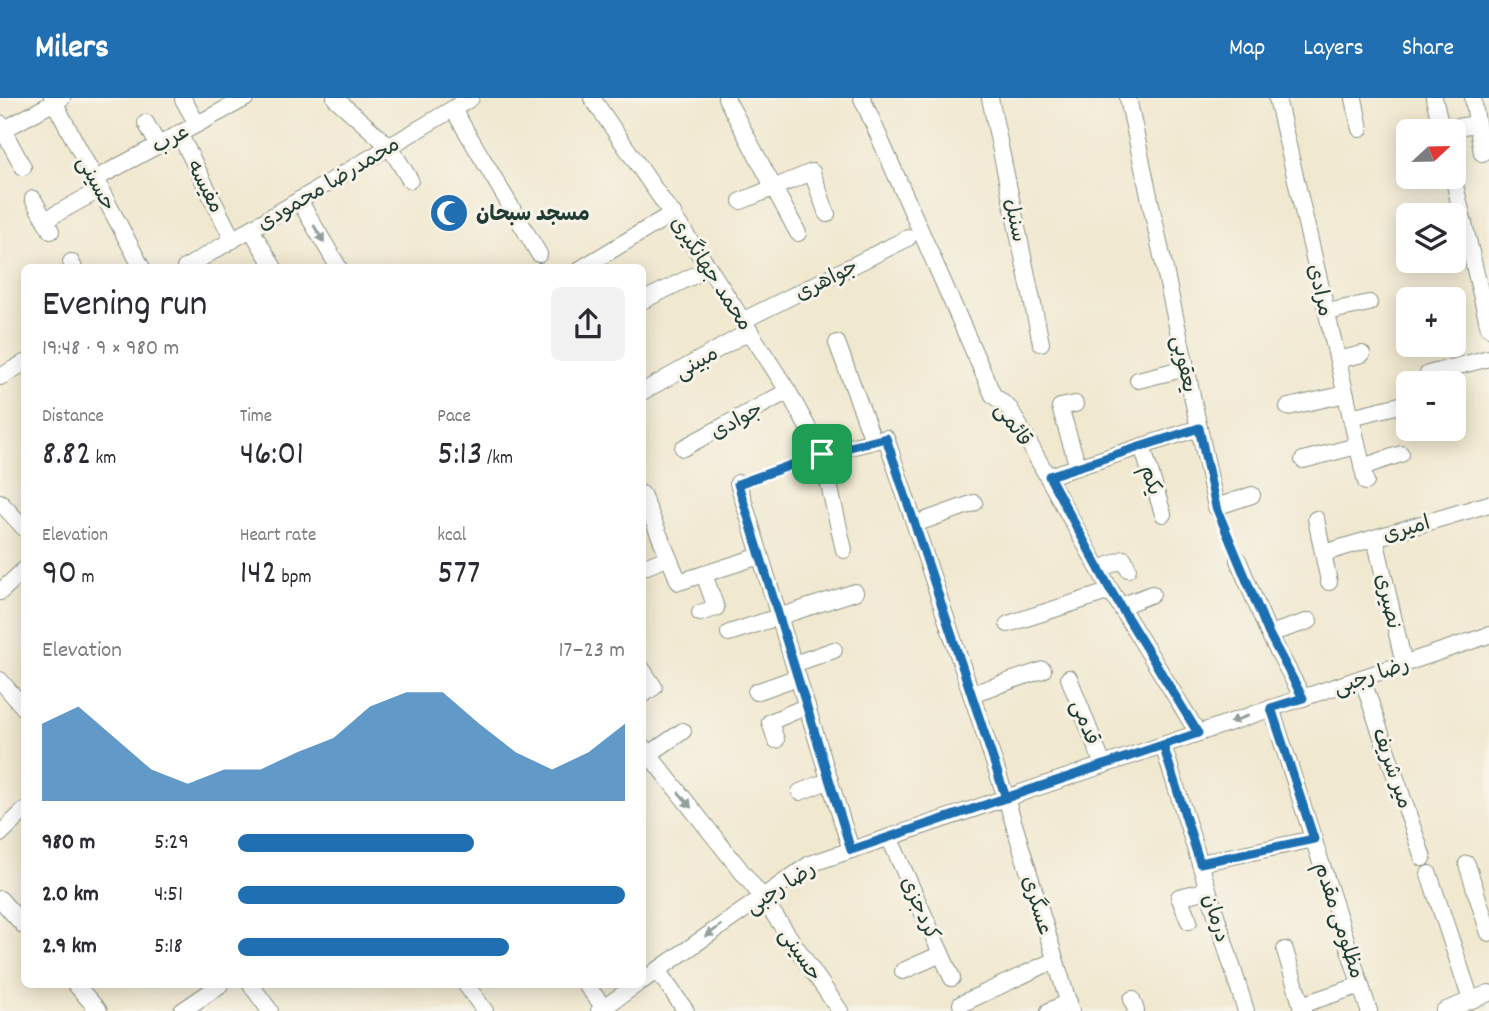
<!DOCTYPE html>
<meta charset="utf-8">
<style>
body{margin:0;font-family:Dekko,"Playpen Sans Arabic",sans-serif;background:#f2f2f3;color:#2b2b33;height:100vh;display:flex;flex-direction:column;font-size:26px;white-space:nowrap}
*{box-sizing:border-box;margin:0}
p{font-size:23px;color:#7c7c81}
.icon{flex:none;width:38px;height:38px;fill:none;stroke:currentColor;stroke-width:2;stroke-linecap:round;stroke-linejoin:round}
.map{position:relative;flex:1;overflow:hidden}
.sheet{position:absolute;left:21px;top:166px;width:625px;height:724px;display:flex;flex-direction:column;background:#fff;border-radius:10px;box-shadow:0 4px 18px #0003}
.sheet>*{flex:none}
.needle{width:46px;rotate:68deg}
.buttons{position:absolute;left:1396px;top:21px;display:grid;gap:14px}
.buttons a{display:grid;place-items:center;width:70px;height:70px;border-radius:10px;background:#fff;box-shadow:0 4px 18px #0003;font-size:35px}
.pin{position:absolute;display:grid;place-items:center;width:60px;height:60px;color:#fff;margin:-30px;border-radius:14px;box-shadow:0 4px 10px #0006}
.round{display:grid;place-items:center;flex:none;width:74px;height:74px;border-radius:10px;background:#f2f2f3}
.summary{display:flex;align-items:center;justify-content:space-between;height:119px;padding:0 21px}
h1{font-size:38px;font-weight:600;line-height:52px}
.stats{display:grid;grid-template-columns:repeat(3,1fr);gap:10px;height:119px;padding:7px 21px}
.stats div{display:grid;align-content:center}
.stats b{font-size:35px;font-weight:600}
.stats small{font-size:19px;font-weight:400}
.stats p{font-size:19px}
.chart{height:196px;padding:14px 21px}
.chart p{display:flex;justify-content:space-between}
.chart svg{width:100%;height:126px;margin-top:7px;fill:#1f6fb2;opacity:.7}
ul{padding:0 21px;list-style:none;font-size:23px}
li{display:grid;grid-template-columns:112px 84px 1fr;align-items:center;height:52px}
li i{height:18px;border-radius:9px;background:#1f6fb2}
header{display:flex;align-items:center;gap:42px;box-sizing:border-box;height:98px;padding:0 35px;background:#1f6fb2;color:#fff}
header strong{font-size:33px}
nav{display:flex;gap:38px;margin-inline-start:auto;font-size:24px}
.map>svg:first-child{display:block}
</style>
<header>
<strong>Milers</strong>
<nav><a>Map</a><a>Layers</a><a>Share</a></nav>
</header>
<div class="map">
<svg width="1489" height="913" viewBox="0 0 1489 913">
<rect width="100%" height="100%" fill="#f7f3e8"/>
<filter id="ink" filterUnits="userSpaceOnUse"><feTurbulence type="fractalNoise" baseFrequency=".0143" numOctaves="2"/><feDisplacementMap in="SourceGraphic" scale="14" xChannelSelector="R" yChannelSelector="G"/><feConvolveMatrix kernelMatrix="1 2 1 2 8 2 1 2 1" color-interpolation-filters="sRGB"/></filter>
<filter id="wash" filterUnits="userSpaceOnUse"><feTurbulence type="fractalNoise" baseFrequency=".00686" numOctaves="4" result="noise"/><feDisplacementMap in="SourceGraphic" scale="28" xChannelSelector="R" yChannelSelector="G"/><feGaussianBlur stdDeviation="1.57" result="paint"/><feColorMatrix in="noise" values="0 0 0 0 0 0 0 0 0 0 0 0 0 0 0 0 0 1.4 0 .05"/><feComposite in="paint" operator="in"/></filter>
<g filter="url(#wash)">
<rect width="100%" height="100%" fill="#f1e8d0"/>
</g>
<g filter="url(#ink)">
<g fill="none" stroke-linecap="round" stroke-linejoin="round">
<defs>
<polyline id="service" points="1216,409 1238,462"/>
<g id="minor">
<polyline points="52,0 142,170"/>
<polyline points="335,0 390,49 410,82"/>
<polyline points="592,0 709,170 788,293 822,356 844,452"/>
<polyline points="726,0 798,135"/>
<polyline points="862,0 993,297 1010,311 1111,493 1198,635"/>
<polyline points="990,0 1041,245"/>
<polyline points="1128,0 1216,409 1252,397"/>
<polyline points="1277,0 1366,384"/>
<polyline points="1354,0 1360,31"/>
<polyline points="1434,0 1442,33"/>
<polyline points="1473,0 1482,55"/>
<polyline points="183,1 197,26"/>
<polyline points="453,11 539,156"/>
<polyline points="0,25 3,32 62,0"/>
<polyline points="146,25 158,47"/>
<polyline points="1442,31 1477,26"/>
<polyline points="3,32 23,69"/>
<polyline points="179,35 233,142"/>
<polyline points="1453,79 1489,230"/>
<polyline points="95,81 246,0"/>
<polyline points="33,101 51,133"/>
<polyline points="299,102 339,170"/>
<polyline points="741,103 812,74 827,116"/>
<polyline points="45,122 101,91"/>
<polyline points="251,131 274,170"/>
<polyline points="71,164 74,170"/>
<polyline points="185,170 471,0"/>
<polyline points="582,170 673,115"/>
<polyline points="642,203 709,170"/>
<polyline points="1327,214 1369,205"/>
<polyline points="744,222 908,140"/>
<polyline points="837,245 873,342"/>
<polyline points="1338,262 1362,256"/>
<polyline points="1428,276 1489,260"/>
<polyline points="0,279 24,265"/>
<polyline points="1138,282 1186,270"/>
<polyline points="642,294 750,233"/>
<polyline points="1075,306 1060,309 1078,369"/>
<polyline points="1288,309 1346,296"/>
<polyline points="1351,319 1400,307"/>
<polyline points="1142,348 1163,416"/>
<polyline points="683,350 788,293"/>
<polyline points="822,356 886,340 1006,700 1071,913"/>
<polyline points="1303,362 1357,348"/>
<polyline points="1362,369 1401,356"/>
<polyline points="1049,378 1199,330"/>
<polyline points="738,385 851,752"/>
<polyline points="642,396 679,484 760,458"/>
<polyline points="0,404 24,430"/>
<polyline points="1316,421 1329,484"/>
<polyline points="915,426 974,405"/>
<polyline points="1375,440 1404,566"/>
<polyline points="1324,455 1489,406"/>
<polyline points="1238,462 1269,536 1303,600"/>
<polyline points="647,468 667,460"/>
<polyline points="1100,471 1124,461 1128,471"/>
<polyline points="0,494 24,472"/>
<polyline points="1121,508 1152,496"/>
<polyline points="700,515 716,510 704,476"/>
<polyline points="1008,526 1111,493"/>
<polyline points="729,535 855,494"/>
<polyline points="1269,536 1309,523"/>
<polyline points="794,566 834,552"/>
<polyline points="642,571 654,589 642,597"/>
<polyline points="1069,580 1103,667"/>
<polyline points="1362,580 1423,760"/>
<polyline points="0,582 24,610"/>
<polyline points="756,594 798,579"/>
<polyline points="971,596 1043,572"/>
<polyline points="1271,610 1369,913"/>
<polyline points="776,642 770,624 807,608"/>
<polyline points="1163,647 1246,913"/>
<polyline points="642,648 762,799 840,913"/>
<polyline points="648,657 683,633"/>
<polyline points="800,694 830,682"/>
<polyline points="0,736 24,713"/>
<polyline points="889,739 952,880"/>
<polyline points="1200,765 1314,741"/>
<polyline points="1467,766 1489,835"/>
<polyline points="1429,776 1471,902"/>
<polyline points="0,801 24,828"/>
<polyline points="1189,823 1179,799 1208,792"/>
<polyline points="1285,852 1303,913"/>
<polyline points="657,872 686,913"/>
<polyline points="903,873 941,856"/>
<polyline points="642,883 810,766 1489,537"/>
<polyline points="76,887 99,913"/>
<polyline points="251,887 270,913"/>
<polyline points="466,887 485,913"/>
<polyline points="586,887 604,909"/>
<polyline points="1132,901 1136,913"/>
<polyline points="961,906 1055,862"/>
<polyline points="1301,907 1361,887"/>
<polyline points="182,913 220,887"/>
<polyline points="599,913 636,887"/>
<polyline points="1049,913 1069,904"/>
<polyline points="1444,913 1489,895"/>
</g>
</defs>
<use href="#service" stroke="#889282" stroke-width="10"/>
<use href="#minor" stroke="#889282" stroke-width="18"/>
<polyline stroke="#889282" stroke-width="3.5" stroke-dasharray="2 5" stroke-linecap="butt" points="751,381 807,361"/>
<use href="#service" stroke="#fff" stroke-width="8"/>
<use href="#minor" stroke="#fff" stroke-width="16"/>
</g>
<defs><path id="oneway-solid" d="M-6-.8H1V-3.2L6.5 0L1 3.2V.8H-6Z" transform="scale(1.75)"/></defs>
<g fill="#8f9e9a">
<use href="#oneway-solid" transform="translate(319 136) rotate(59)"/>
<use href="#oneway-solid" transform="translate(1239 621) rotate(161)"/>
<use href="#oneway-solid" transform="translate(685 702) rotate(51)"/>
<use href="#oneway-solid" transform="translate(713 833) rotate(145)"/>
</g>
</g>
<g fill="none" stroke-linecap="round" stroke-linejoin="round" filter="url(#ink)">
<defs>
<path id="route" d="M822 356 738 386 851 752 1163 647 1200 765 1314 741 1271 610 1303 600 1269 536 1216 409 1199 330 1049 378 1111 493 1198 635C1134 657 1070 678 1006 700L886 340 822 356"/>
</defs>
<use href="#route" stroke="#fff" stroke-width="14"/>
<use href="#route" stroke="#1f6fb2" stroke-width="9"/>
</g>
<defs>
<symbol id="mosque-disc" viewBox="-11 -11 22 22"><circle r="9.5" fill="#1f6fb2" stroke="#f7f3e8"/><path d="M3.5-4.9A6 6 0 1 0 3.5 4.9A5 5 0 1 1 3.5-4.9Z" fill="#fff"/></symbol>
</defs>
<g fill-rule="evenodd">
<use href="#mosque-disc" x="427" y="93" width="44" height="44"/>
</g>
<g text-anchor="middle" stroke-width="6" stroke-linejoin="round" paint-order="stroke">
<g font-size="21" fill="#1f3d34" stroke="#f7f3e8">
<text transform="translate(170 40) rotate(-28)" y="7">عرب</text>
<text transform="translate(97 85) rotate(62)" y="7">حسینی</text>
<text transform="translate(328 85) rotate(-31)" y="7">محمدرضا محمودی</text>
<text transform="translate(206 88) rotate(63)" y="7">مفیسه</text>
<text transform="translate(1016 122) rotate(78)" y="7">سنبل</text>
<text transform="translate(712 175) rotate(57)" y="7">محمد جهانگیری</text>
<text transform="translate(826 181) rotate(-27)" y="7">جواهری</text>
<text transform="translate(1321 192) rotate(77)" y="7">مرادی</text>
<text transform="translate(696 264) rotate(-30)" y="7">مبینی</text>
<text transform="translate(1185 266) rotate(78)" y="7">یعقوبی</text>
<text transform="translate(736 322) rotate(-29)" y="7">جوادی</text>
<text transform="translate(1014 326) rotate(54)" y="7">قائمی</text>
<text transform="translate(1152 382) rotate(73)" y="7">یکم</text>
<text transform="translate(1406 430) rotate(-17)" y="7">امیری</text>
<text transform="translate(1389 503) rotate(77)" y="7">نصیری</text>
<text transform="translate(1371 577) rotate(-19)" y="7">رضا رجبی</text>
<text transform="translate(1086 624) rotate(69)" y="7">قدمی</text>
<text transform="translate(1393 670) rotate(71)" y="7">میر شریف</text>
<text transform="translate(780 789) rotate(-33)" y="7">رضا رجبی</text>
<text transform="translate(1038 807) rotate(73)" y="7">عسگری</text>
<text transform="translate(921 810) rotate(66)" y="7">کردجزی</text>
<text transform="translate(1217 820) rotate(73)" y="7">درمان</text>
<text transform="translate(1340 822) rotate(72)" y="7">مظلومی مقدم</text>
<text transform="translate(801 856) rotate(56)" y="7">حسینی</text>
</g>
<g font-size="21" font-weight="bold" fill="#1f3d34" stroke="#f7f3e8" text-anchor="start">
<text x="476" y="122">مسجد سبحان</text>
</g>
</g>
</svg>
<div class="buttons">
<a><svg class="needle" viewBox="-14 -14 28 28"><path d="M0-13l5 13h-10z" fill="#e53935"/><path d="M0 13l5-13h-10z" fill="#7c7c81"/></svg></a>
<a><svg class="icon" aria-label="layers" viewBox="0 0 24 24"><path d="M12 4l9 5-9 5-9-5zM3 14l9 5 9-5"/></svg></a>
<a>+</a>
<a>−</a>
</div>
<div class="pin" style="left:822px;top:356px;background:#1e9e55"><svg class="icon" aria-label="arrive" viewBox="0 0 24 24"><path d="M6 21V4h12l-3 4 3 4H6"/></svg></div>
<section class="sheet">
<div class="summary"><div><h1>Evening run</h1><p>19:48 · 9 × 980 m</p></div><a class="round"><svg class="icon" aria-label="share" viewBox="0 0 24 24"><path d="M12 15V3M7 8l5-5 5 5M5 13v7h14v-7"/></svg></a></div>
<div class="stats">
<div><p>Distance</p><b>8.82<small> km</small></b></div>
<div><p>Time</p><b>46:01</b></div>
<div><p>Pace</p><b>5:13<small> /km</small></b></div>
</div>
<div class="stats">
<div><p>Elevation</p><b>90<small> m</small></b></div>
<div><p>Heart rate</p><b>142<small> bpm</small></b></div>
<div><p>kcal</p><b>577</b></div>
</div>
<div class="chart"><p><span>Elevation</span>17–23 m</p>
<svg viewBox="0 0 160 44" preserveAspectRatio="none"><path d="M0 44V17L10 11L20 22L30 33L40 38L50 33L60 33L70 27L80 22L90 11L100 6L110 6L120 17L130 27L140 33L150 27L160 17V44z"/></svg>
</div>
<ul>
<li><b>980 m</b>5:29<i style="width:61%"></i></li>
<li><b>2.0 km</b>4:51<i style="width:100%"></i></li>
<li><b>2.9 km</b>5:18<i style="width:70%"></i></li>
</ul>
</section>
</div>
